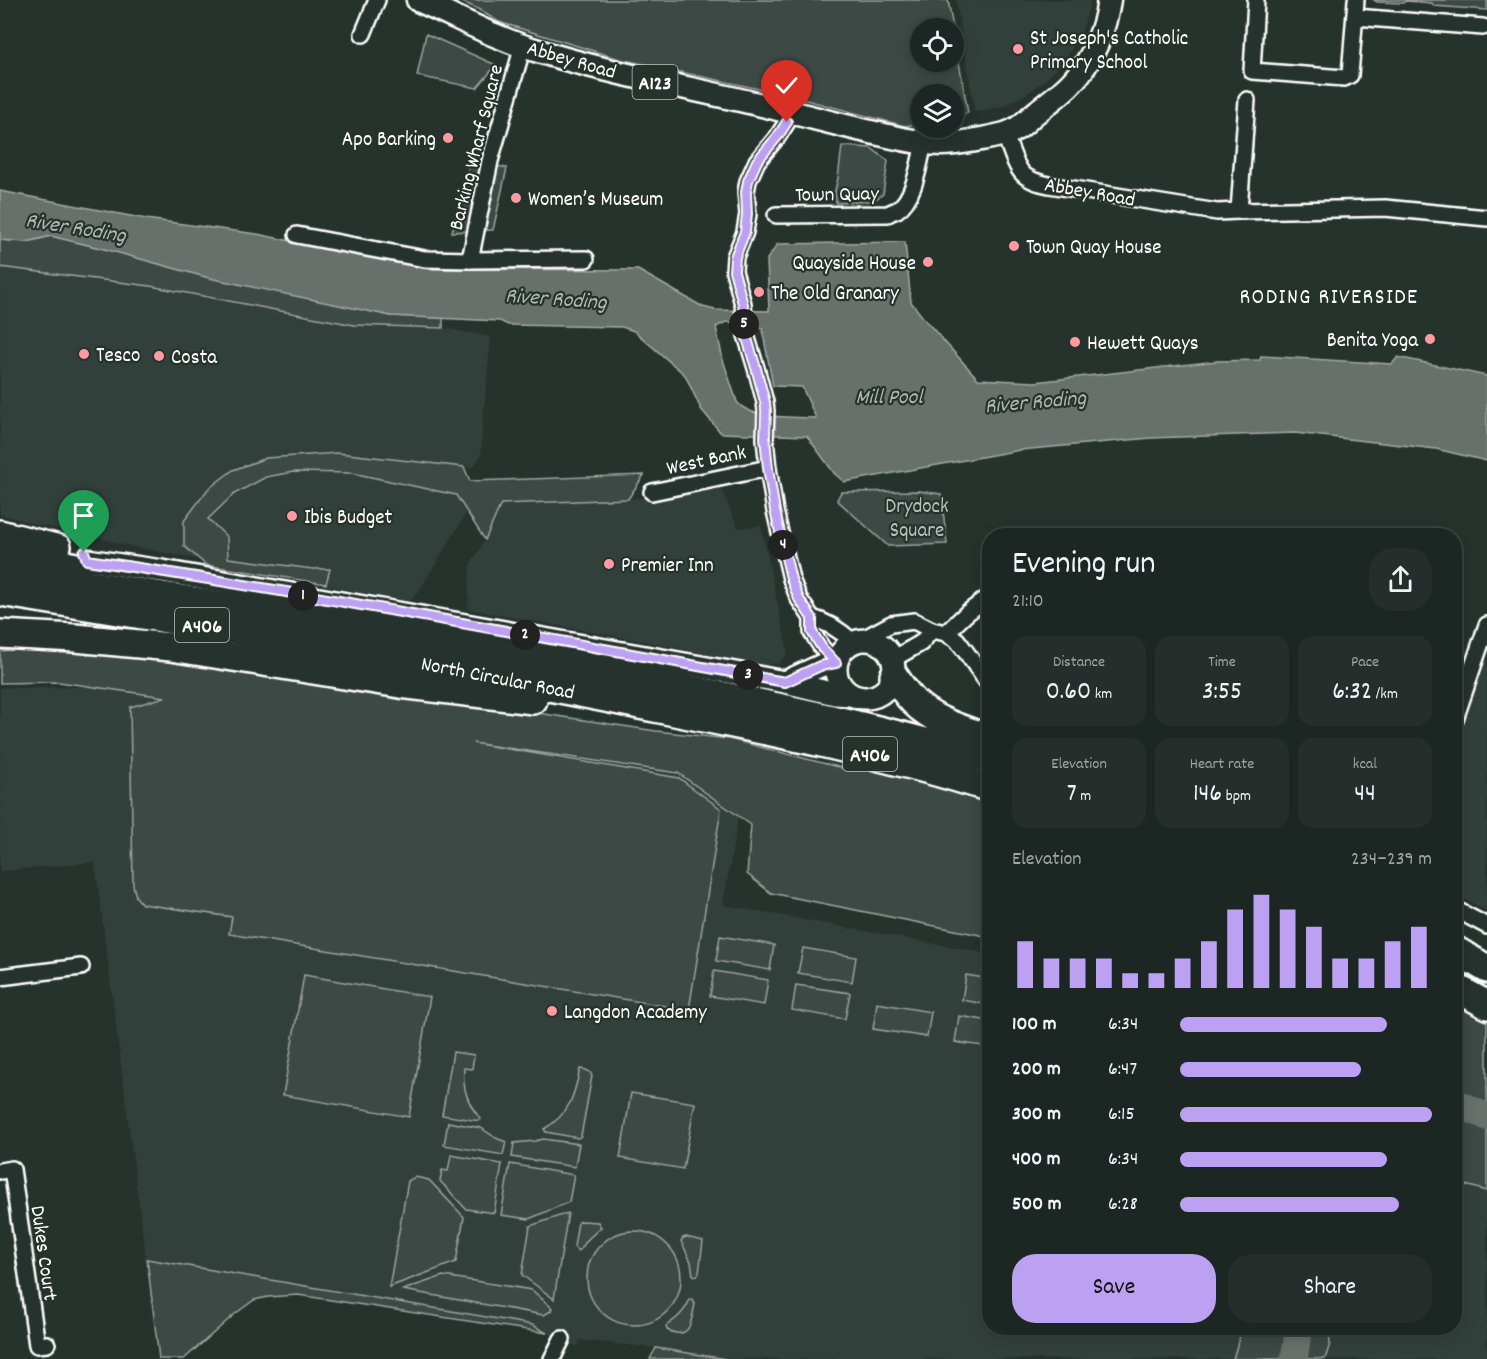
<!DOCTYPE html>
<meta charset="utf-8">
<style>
body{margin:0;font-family:Dekko,sans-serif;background:#252e2a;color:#f1f3f6;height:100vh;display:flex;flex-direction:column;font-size:22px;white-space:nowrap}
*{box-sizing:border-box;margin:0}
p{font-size:20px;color:#a0a5a5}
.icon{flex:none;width:33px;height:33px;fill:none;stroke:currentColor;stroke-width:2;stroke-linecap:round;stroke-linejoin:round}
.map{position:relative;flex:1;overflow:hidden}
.side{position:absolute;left:982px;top:528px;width:480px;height:807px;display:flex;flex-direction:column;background:#1c2622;border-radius:24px;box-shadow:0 3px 15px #0003,0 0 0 2px #3a4340}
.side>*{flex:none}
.controls{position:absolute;left:910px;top:18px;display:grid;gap:12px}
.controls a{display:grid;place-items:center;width:54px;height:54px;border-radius:50%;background:#1c2622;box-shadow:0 3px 15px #0003,0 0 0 2px #3a4340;font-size:30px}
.pin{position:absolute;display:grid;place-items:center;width:51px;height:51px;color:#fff;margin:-62px -26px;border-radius:50% 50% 50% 0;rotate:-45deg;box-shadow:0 0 6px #0007}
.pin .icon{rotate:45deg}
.km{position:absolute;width:30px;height:30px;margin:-15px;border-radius:50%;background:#222;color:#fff;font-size:16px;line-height:30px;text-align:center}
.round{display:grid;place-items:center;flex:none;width:63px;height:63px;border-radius:24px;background:#252e2a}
.summary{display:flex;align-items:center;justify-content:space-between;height:102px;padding:0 30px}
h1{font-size:33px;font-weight:600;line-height:45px}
.figures{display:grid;grid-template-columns:repeat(3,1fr);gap:9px;height:102px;padding:6px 30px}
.figures div{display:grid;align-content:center;border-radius:15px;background:#252e2a;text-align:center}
.figures b{font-size:26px;font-weight:600}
.figures small{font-size:16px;font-weight:400}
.figures p{font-size:16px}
.chart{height:168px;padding:12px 30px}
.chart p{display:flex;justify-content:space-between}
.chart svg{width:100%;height:108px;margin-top:6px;stroke:#bca0f2;stroke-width:6}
.button{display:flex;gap:12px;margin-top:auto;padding:12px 30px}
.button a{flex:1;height:69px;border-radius:24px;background:#bca0f2;color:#111;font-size:24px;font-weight:600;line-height:69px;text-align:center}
.button a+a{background:#252e2a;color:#f1f3f6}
ul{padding:0 30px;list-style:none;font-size:20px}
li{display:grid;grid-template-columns:96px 72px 1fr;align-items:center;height:45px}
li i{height:15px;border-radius:8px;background:#bca0f2}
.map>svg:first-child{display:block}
</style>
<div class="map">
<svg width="1487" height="1359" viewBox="0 0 1487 1359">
<rect width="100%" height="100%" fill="#26332d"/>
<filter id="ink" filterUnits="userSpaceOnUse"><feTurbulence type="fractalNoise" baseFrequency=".0167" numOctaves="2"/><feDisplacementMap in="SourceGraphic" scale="12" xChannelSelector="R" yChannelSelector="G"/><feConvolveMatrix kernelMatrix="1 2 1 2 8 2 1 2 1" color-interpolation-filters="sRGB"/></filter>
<g filter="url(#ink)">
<g fill="#333f3a">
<polygon points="956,0 1091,0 1081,34 1063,63 1045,80 1026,94 1004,106 975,112"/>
<polygon points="0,267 150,286 195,294 443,328 491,337 482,429 481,455 473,467 464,468 469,481 472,504 419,591 410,601 390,598 121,544 87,534 34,524 0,514"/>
<polygon points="721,488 738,528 761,526 788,653 779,663 760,666 668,646 468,609 470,565 485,540 501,504 632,499"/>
<polygon points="1487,653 1487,911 1455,894 1455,744"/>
<polygon points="156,686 686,767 740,806 723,905 990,954 990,1328 1268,1328 1259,1359 650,1359 656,1348 580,1340 578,1347 547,1333 298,1295 268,1297 254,1300 235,1314 184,1359 159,1359 95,862 0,871 0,688"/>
<polygon points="1455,1087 1487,1098 1487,1359 1294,1359 1303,1328 1455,1328"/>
</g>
<g fill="#3e4944" stroke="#9ea4a2" stroke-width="1.5">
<polygon points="458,0 948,0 953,28 921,28 921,62 954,62 954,34 968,113 954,116 954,94 921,94 921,123 905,126 787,95 620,59 499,22 476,8"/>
<polygon points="1374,0 1487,0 1487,10 1434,6 1432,3 1406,1 1403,3 1377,2"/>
<polygon points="426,34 496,65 477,88 417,76"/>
<polygon points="842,146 871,148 888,161 883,194 873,201 836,203 835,190 838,178"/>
<polygon points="470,161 507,168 493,230 452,232"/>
<polygon points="51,236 391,316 443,318 443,328 354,325 150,286 0,267 0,240 27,242"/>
<polygon points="338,453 464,467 470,481 644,475 628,499 501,504 485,540 456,495 352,473 293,472 266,477 234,494 208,519 227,537 228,558 313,569 330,569 326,584 206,565 184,546 184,521 208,489 233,470 266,458"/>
<polygon points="919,491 941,494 947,544 888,546 837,500 841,492"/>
<polygon points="76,643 656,731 729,739 846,769 847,763 943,789 990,804 990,937 771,893 747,874 751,825 678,773 473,743 679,778 721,809 689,1010 229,934 232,917 142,904 136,897 133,885 130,707 165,697 59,682 0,683 0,651"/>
<polygon points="720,936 774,945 770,970 716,961"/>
<polygon points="803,948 856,957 852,982 798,973"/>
<polygon points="714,971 768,980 764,1005 710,996"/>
<polygon points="304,975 430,997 409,1117 283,1095"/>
<polygon points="966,975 990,979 990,1005 962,1000"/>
<polygon points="796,985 850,993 845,1019 792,1010"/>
<polygon points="877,1003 931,1012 927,1037 873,1029"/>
<polygon points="1455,1004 1487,1022 1487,1191 1455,1182"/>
<polygon points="959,1016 990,1021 990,1047 955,1042"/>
<path d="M453 1052 474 1055 472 1069 464 1068C462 1087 467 1104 481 1119L479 1121 442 1115Z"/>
<path d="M580 1069 586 1070 590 1072 592 1076 581 1136 578 1138 546 1132 544 1129C570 1114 574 1096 580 1069Z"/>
<polygon points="631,1093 695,1103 683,1169 620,1158"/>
<polygon points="448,1122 481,1128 496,1138 506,1142 503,1155 444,1145"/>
<polygon points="543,1139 579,1144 575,1167 512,1157 514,1143 535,1141"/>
<polygon points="451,1155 502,1164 494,1213 466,1209 440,1181 442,1170 448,1171"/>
<polygon points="510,1164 574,1175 569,1202 529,1219 501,1215"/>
<polygon points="415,1177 429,1180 464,1217 456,1262 389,1287 408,1181"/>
<polygon points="568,1213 554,1299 522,1275 530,1226"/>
<polygon points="581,1221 598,1222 601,1227 588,1239 581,1249 578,1251 574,1247 578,1222"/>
<circle cx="634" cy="1278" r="47"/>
<polygon points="686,1237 703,1241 699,1273 697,1276 693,1275 691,1262 681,1241 683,1238"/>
<polygon points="147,1259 533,1325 547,1333 298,1295 268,1297 254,1300 235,1314 184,1359 159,1359"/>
<polygon points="443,1276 532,1290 552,1308 551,1311 544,1315 403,1290"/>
<path d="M692 1299 695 1304C691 1322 691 1341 667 1330L666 1326C676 1319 685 1312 689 1301Z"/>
<polygon points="1242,1328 1329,1328 1330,1344 1325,1359 1233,1359"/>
<polygon points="656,1348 726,1359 650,1359"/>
</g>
<path fill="#67706c" stroke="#a4a9a7" stroke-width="1.5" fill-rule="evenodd" d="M0 191 146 219 257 234 427 269 638 270 703 307 715 310 769 311 767 259 778 244 905 242 911 302 925 320 978 379 1035 382 1217 361 1260 360 1261 356 1392 364 1398 357 1487 376V461L1436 449 1295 433 1151 438 1020 450 844 482 834 473 807 436 721 433 701 409 685 375 634 331 622 327 508 325 500 321 391 316 209 278 108 250 51 236 27 242 0 240ZM726 322 754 325 762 328 773 386 802 387 816 418C795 417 751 420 737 402L723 360 716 327Z"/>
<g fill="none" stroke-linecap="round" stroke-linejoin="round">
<g stroke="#67706c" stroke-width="27">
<polyline points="1455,1102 1487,1117"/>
<polyline points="1294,1359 1299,1328"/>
</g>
<defs>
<g id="street">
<polyline points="1256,0 1252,71 1344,78 1350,75 1356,0"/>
<polyline points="1355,17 1483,27"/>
<polyline points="363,34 377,0"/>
<polyline points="523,46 490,161 470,260 586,259"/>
<polyline points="789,112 787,122 778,136 757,161 748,181 746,192 748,214 745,232 735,257 734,271 743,304 746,335 756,368 765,402 766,411 765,439 768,468 775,511 791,579 799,599 812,618 812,632 822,648 836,663"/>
<path d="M1005 134C1009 145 1015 166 1023 174 1030 181 1040 183 1049 185L1217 212 1239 211 1385 208 1487 218"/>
<polyline points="1239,211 1247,100"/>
<path d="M776 215 888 214C891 212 894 211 897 210 915 198 919 163 924 143"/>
<polyline points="297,235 425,259 470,260"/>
<polyline points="652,492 768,468"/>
<path d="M812 618C828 622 841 631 853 642"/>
<polyline points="946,633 967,613 990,596"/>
<polyline points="861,640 891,624 914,621 932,630 946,633 957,640 966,652 990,686"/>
<polyline points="893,659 921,643 932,630"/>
<polyline points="1455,719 1487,625"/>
<polyline points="1455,909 1487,926"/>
<polyline points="0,977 81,967"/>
<polyline points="0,1171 12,1169 37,1345 47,1344"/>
<polyline points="552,1359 562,1339"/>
</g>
<g id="secondary">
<polyline points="0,531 60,546"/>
<polyline points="0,548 81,565 87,560 162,571 785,682 835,694 851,695"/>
<circle cx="865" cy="669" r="29"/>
<polyline points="785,682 820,666 836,663"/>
</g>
<path id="primary" d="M418 0C457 17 495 38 535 50 615 75 697 89 778 109 815 118 851 128 888 136 906 140 924 144 942 144 958 144 989 138 1005 134 1021 129 1026 120 1038 111 1050 101 1062 93 1072 82 1093 60 1105 29 1109 0"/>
<g id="highway">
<path d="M0 571C174 596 347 626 520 657 678 686 836 715 990 760"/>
<path d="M0 592C212 626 424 661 635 704 754 728 873 751 990 788"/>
<polyline points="0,634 75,638 171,647 400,684 533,700"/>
<path d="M894 676C900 685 906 694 914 702 934 722 965 730 990 739"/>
<polyline points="1455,950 1487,969"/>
<polyline points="1455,987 1487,1005"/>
</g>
</defs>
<use href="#street" stroke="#fff" stroke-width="20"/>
<use href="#secondary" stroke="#fff" stroke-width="26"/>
<use href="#primary" stroke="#fff" stroke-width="27"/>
<use href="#highway" stroke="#fff" stroke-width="32"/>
<use href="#street" stroke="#26332d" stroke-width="15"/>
<use href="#secondary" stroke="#26332d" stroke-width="21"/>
<use href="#primary" stroke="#26332d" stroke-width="22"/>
<use href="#highway" stroke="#26332d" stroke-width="27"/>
</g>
</g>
<g fill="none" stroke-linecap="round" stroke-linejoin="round" filter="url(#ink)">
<defs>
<path id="route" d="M84 552 87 560C321 595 553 640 785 682L820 666 836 663 822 648 812 632V618L799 599 791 579 775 511 768 468 765 438 766 411 765 402 756 368 746 335 743 304 734 271 735 257 745 232 747 214 746 192 748 181 757 161 778 136 787 122"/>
</defs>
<use href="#route" stroke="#fff" stroke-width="12"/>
<use href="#route" stroke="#bca0f2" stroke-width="8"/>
</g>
<g fill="#ff9aa2" stroke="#26332d" stroke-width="2">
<circle cx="1018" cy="49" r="6"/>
<circle cx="448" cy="138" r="6"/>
<circle cx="516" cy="198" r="6"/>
<circle cx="1014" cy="246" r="6"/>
<circle cx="928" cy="262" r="6"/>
<circle cx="759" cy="292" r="6"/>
<circle cx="1430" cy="339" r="6"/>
<circle cx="1075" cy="342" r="6"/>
<circle cx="84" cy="354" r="6"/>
<circle cx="159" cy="356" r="6"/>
<circle cx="292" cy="516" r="6"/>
<circle cx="609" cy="564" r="6"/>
<circle cx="552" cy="1011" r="6"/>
</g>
<g text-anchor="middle" stroke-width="4.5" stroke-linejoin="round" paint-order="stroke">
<g fill="#26332d" stroke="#bec2c0" stroke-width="1.5">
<rect x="632.5" y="65" width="45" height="34" rx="4.5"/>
<rect x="175" y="608" width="54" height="34" rx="4.5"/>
<rect x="843" y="737" width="54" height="34" rx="4.5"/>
</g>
<g font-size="20" font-weight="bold" fill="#fff">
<text x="655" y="89">A123</text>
<text x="202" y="632">A406</text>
<text x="870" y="761">A406</text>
</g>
<g font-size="21" fill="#fff" stroke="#26332d" text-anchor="start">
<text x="1030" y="44">St Joseph's Catholic<tspan x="1030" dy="24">Primary School</tspan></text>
<text x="436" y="145" text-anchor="end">Apo Barking</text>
<text x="528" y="205">Women’s Museum</text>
<text x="1026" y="253">Town Quay House</text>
<text x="916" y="269" text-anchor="end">Quayside House</text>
<text x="771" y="299">The Old Granary</text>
<text x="1418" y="346" text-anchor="end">Benita Yoga</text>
<text x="1087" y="349">Hewett Quays</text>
<text x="96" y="361">Tesco</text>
<text x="171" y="363">Costa</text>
<text x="304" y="523">Ibis Budget</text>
<text x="621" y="571">Premier Inn</text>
<text x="564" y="1018">Langdon Academy</text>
</g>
<g font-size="21" fill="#fff" stroke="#26332d">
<text transform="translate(572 59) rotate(16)" y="7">Abbey Road</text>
<text transform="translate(475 147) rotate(-76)" y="7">Barking Wharf Square</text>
<text transform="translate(1090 191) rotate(10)" y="7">Abbey Road</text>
<text transform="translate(837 193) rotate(-1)" y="7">Town Quay</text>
<text transform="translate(706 459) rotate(-12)" y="7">West Bank</text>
<text transform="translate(498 677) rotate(11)" y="7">North Circular Road</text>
<text transform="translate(45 1253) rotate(82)" y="7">Dukes Court</text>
</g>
<g font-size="21" fill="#bbbfbe" stroke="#26332d">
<text x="917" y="512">Drydock<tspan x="917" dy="24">Square</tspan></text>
</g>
<g font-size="22" font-style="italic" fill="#b3b8b6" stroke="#26332d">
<text transform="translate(76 226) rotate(9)" y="8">River Roding</text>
<text transform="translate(556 297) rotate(4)" y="8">River Roding</text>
<text x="889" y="403">Mill Pool</text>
<text transform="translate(1035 400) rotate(-5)" y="8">River Roding</text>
</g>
<g font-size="22" letter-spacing="1.5" fill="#fff" stroke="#26332d">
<text x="1329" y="303">RODING RIVERSIDE</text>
</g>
</g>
</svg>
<div class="controls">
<a><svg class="icon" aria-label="locate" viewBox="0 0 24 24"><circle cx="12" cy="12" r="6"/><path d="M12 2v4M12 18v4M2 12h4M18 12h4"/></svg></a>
<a><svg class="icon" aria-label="layers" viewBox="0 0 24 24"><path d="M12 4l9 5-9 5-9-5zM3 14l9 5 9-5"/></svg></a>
</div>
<div class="pin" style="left:84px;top:552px;background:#1e9e55"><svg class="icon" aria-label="arrive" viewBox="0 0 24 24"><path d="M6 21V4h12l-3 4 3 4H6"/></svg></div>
<div class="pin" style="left:787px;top:122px;background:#d93025"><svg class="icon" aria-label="check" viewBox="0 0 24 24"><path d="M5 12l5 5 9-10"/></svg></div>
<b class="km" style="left:303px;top:596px">1</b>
<b class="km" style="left:525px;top:635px">2</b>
<b class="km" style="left:748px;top:675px">3</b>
<b class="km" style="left:783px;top:545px">4</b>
<b class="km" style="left:744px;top:324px">5</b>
<section class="side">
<div class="summary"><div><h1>Evening run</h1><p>21:10</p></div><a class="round"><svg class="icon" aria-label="share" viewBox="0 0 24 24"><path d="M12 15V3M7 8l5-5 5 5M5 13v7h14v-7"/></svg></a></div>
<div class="figures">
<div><p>Distance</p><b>0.60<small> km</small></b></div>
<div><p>Time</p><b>3:55</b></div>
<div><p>Pace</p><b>6:32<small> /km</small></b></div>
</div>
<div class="figures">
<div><p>Elevation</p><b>7<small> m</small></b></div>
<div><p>Heart rate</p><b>146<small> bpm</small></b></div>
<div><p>kcal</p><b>44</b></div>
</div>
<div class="chart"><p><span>Elevation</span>234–239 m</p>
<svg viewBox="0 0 160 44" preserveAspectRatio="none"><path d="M5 44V25M15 44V32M25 44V32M35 44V32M45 44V38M55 44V38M65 44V32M75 44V25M85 44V12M95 44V6M105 44V12M115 44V19M125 44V32M135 44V32M145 44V25M155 44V19"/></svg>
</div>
<ul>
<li><b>100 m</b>6:34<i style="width:82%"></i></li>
<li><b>200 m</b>6:47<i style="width:72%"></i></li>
<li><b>300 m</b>6:15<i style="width:100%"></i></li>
<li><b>400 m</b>6:34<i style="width:82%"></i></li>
<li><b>500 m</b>6:28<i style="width:87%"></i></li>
</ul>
<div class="button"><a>Save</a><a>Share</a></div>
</section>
</div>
